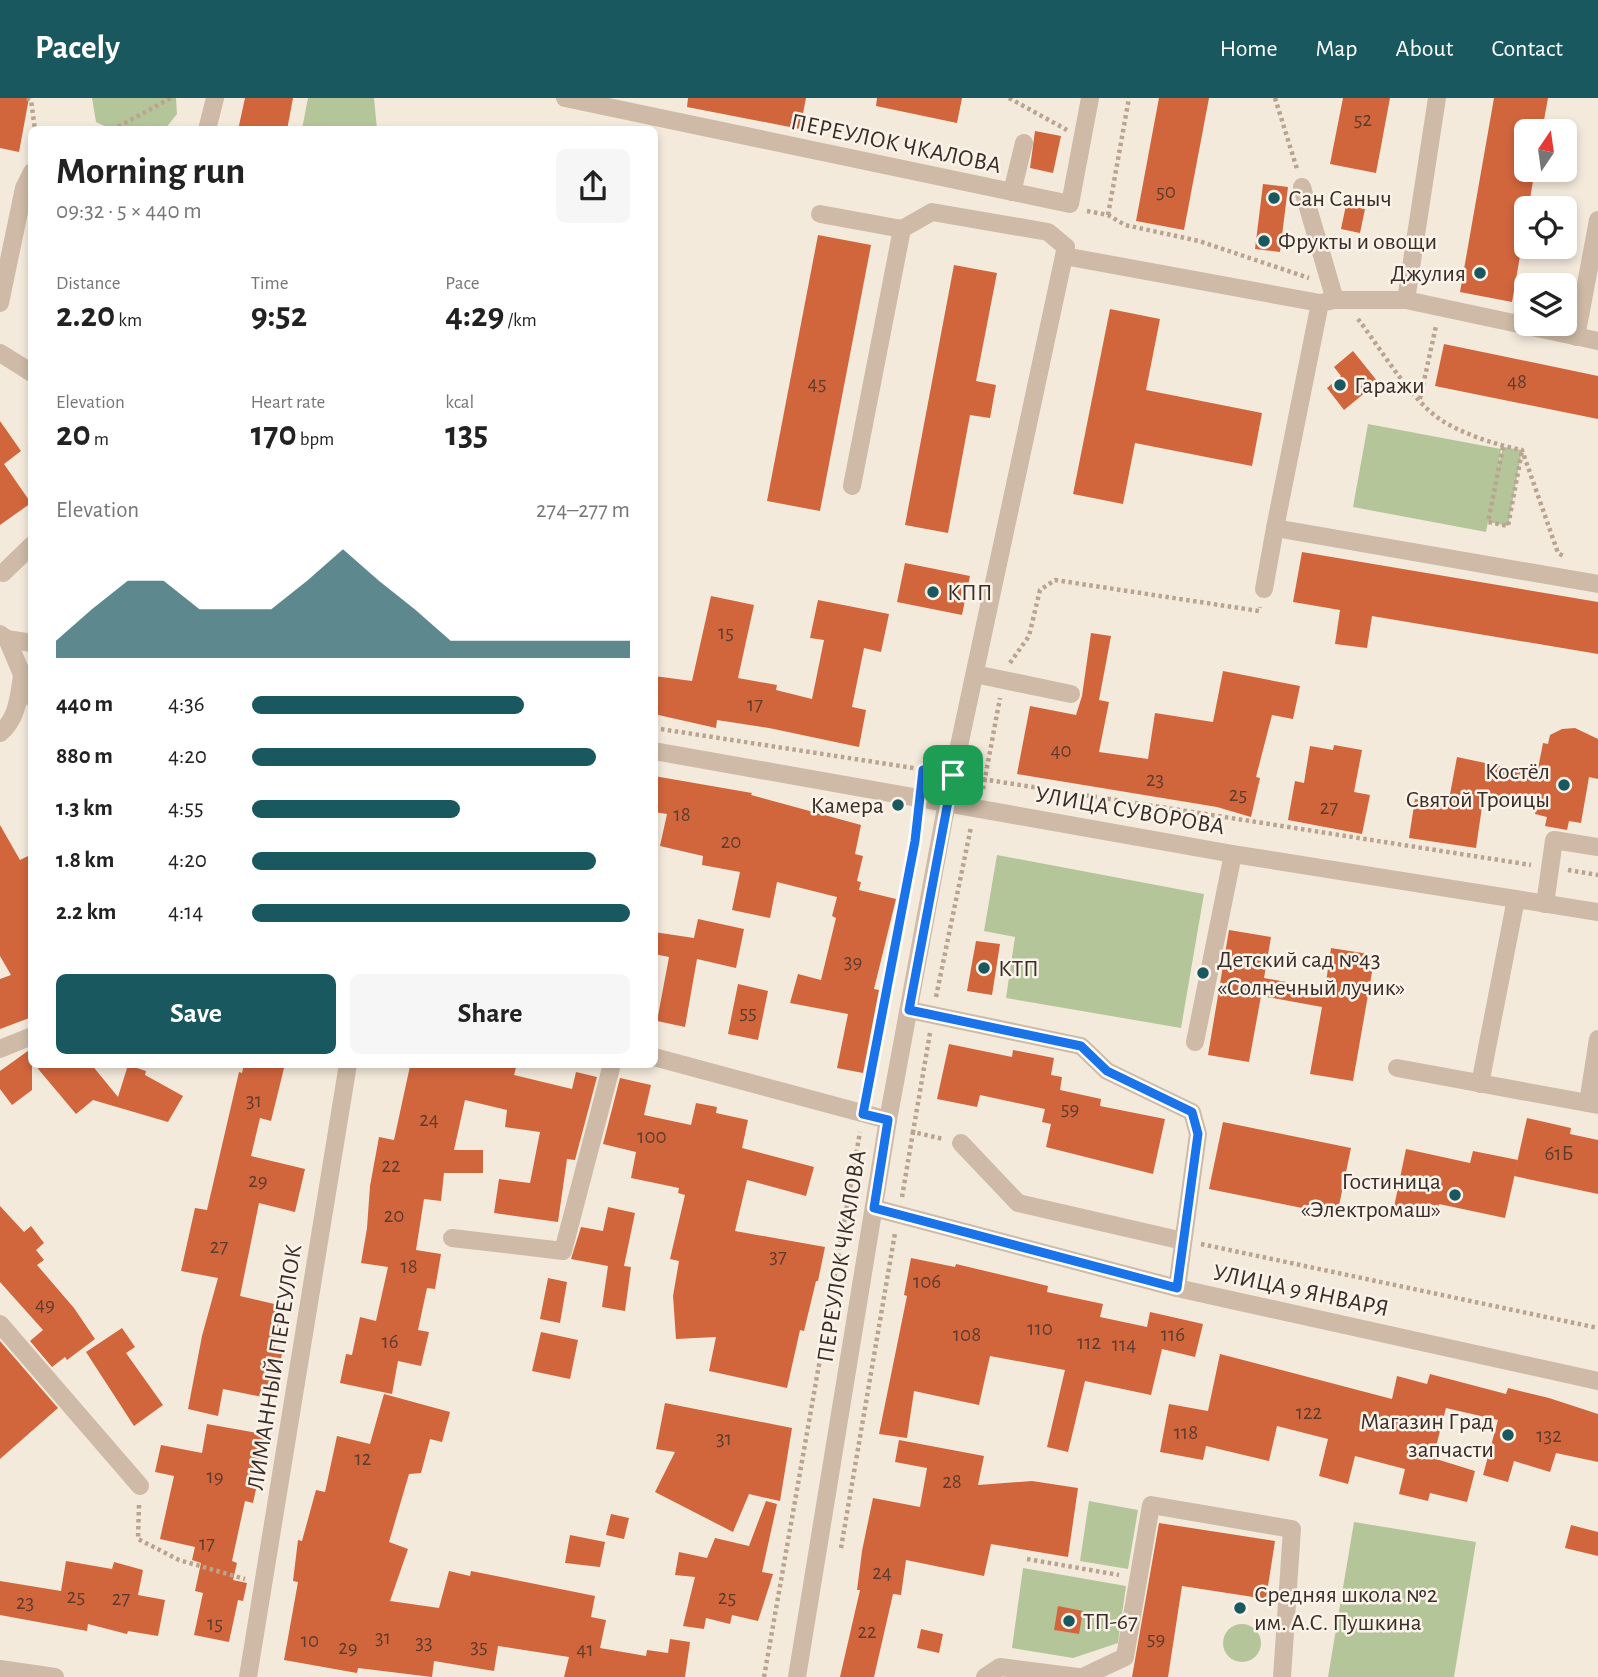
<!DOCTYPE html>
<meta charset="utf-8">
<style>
body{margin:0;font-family:"Alegreya Sans",sans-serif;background:#f6f6f6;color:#222;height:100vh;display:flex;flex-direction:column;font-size:26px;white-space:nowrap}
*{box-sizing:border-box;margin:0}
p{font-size:23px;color:#767676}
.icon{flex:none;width:38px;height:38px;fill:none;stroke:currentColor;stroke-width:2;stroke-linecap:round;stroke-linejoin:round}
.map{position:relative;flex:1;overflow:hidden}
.drawer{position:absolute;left:28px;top:28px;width:630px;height:942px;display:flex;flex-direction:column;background:#fff;border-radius:10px;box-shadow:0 4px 10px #0003}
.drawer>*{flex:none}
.needle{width:46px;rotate:13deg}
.fabs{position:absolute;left:1514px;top:21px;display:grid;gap:14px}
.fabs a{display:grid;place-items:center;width:63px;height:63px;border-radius:10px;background:#fff;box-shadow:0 4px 10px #0003;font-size:35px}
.pin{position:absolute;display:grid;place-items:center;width:60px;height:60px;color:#fff;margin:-30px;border-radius:14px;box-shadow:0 4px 10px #0006}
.round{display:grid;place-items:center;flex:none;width:74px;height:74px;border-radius:10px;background:#f6f6f6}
.headline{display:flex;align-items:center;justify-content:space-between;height:119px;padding:0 28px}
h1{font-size:38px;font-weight:700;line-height:52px}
.metrics{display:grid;grid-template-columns:repeat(3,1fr);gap:10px;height:119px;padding:7px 28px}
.metrics div{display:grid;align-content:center}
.metrics b{font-size:35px;font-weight:700}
.metrics small{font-size:19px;font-weight:400}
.metrics p{font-size:19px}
.chart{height:196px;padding:14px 28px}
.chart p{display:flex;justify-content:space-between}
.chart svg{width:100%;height:126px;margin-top:7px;fill:#19585f;opacity:.7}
.action{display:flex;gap:14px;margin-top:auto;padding:14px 28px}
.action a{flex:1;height:80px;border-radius:10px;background:#19585f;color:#fff;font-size:28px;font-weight:700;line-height:80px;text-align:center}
.action a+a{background:#f6f6f6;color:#222}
ul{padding:0 28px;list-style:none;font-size:23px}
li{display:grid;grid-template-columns:112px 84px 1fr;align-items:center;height:52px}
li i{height:18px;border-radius:9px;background:#19585f}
header{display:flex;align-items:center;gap:42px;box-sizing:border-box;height:98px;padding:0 35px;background:#19585f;color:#fff}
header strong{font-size:33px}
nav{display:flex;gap:38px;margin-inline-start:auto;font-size:24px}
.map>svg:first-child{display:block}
</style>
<header>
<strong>Pacely</strong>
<nav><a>Home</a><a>Map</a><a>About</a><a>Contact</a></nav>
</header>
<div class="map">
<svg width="1598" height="1579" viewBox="0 0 1598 1579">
<rect width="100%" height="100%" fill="#f4eadc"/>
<g fill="#b5c59a">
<polygon points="92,0 176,0 177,16 165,31 111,31 96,24"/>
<polygon points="308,0 374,0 377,31 302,31"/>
<polygon points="1368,326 1501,351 1498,370 1503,349 1522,352 1508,428 1488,424 1486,434 1353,409"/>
<polygon points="997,757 1204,796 1181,930 1006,900 1015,839 984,833"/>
<polygon points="1089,1403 1138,1412 1128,1471 1080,1463"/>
<polygon points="1354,1424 1476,1444 1454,1579 1328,1579"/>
<polygon points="1023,1470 1126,1488 1118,1545 1073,1560 1012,1550"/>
<circle cx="1242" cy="1545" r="19"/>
</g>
<g fill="#d1663d">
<polygon points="0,0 29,0 19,54 0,50"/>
<polygon points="245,0 293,0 287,32 238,32"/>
<polygon points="688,0 806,0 800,31 687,9"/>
<polygon points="877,0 962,0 957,25 876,8"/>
<polygon points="1159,0 1209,0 1184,132 1136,123"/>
<polygon points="1343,0 1390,0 1376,75 1330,66"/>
<polygon points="1494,0 1548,0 1542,33 1526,33 1526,72 1535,72 1512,204 1460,194"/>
<polygon points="1035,33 1061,38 1053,75 1030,70"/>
<polygon points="1263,86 1288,89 1280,154 1255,151"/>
<polygon points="1346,107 1365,111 1360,135 1341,131"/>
<polygon points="818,137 871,147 820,413 767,403"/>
<polygon points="954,167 997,175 976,283 996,287 990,320 970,317 948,435 905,427"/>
<polygon points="1110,211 1160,221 1146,292 1262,315 1252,368 1135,345 1123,406 1073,396"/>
<polygon points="1444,246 1598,278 1598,321 1435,288"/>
<polygon points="1353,253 1378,284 1344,312 1327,290 1341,278 1334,269"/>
<polygon points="0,323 21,353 4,366 31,405 0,427"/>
<polygon points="1302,454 1598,504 1598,556 1372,518 1367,550 1335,546 1340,512 1293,504"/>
<polygon points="905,465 970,478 962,517 897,504"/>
<polygon points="711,498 754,507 738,580 777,587 776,592 812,601 824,542 810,540 818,502 889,516 881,554 864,550 852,609 866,612 859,649 769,630 717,622 716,630 654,616 654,578 692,583"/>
<polygon points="1091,535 1111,538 1099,602 1109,604 1099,654 1148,661 1155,615 1213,624 1223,573 1300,588 1293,621 1272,617 1256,679 1260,680 1251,719 1217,709 1017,676 1030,608 1076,617 1082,598"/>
<polygon points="1575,630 1598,641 1598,681 1589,679 1581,725 1569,723 1567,732 1545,728 1547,719 1535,716 1537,706 1484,695 1476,750 1409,740 1415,701 1448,707 1457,659 1537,676 1543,645 1548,646 1550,637 1562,631"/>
<polygon points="1334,647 1362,652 1354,694 1370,697 1362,736 1288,722 1295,683 1304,685 1310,648 1333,652"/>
<polygon points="654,678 752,695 751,697 861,727 855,756 863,758 857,783 861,784 859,792 896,801 874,891 879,892 863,975 837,970 848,916 790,905 798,876 821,882 836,820 832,818 837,799 777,784 770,820 732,812 740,774 702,767 703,758 660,748 667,716 654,714"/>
<polygon points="0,727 20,762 32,756 32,919 0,931 0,881 11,877 0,858"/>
<polygon points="698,821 744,831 736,870 697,861 685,929 657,923 669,859 654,856 654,834 694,840"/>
<polygon points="1229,832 1271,839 1264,880 1325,891 1331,850 1375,857 1353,983 1310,976 1322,909 1261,898 1249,964 1208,957"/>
<polygon points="976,843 1000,846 992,897 967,893"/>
<polygon points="738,886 768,893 758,942 728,936"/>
<polygon points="949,946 1012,959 1013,952 1054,960 1051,977 1062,979 1060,992 1101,1001 1100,1008 1165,1021 1153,1076 1046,1049 1051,1026 1042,1024 1045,1011 980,997 977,1009 937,1001"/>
<polygon points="32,950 32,992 12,1007 0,991 0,973"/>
<polygon points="34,966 91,966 118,999 128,967 146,973 145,977 183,998 168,1024 93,1002 76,1016"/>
<polygon points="244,966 285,966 271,1023 260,1020 251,1058 305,1071 295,1114 259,1105 240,1198 283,1208 273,1255 282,1256 272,1301 223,1291 218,1318 188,1311 202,1238 218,1180 181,1173 195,1110 207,1112 239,974 242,975"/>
<polygon points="420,966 517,966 514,977 572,991 576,974 597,979 575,1062 567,1061 558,1124 494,1115 499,1081 530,1085 540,1034 505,1029 507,1012 465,1002 454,1052 483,1052 483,1075 444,1075 441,1103 424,1101 416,1152 441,1156 435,1191 427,1190 418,1232 429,1234 421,1268 398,1263 392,1296 340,1285 346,1256 352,1257 360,1219 376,1223 388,1169 361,1165 367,1130 370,1088 379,1039 394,1042 410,968 419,970"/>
<polygon points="620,980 651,987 644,1017 691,1027 696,1005 717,1009 716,1015 748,1022 742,1050 814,1069 806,1098 747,1082 735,1133 825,1149 818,1183 816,1183 804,1233 800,1232 787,1290 709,1273 716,1239 676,1241 673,1198 679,1163 670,1161 685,1097 678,1095 679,1090 631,1080 636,1054 603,1046"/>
<polygon points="1527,1020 1571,1030 1570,1036 1598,1042 1598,1096 1514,1078"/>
<polygon points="1223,1024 1351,1050 1337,1117 1209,1091"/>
<polygon points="1406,1051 1470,1065 1473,1053 1518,1062 1505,1120 1439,1106 1437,1118 1394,1109"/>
<polygon points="0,1108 24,1134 31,1128 44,1145 36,1152 44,1162 37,1167 74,1210 95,1241 67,1262 65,1259 52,1269 30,1243 43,1232 0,1184"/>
<polygon points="608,1109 635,1115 624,1168 631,1169 625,1213 602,1209 608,1168 571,1161 581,1129 603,1133"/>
<polygon points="911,1160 955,1169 956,1166 1048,1188 1047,1194 1103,1206 1100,1219 1147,1229 1150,1214 1203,1226 1195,1259 1162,1251 1151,1297 1085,1283 1068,1354 1047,1349 1065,1272 990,1258 979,1307 914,1293 907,1340 879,1336 907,1198 904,1197"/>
<polygon points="548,1180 567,1184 560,1225 540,1221"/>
<polygon points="122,1230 135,1249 126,1255 163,1307 134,1328 86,1254"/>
<polygon points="541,1234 578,1242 570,1281 532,1273"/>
<polygon points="0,1243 58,1310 0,1361"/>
<polygon points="1220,1256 1392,1301 1397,1278 1427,1286 1430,1276 1506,1296 1508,1290 1549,1300 1598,1316 1598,1364 1556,1355 1550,1374 1514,1363 1508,1384 1483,1377 1498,1322 1446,1310 1433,1360 1475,1373 1467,1404 1430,1395 1428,1403 1399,1396 1405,1371 1355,1358 1348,1386 1319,1378 1328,1341 1277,1328 1269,1363 1206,1348 1203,1362 1160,1354 1169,1306 1208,1313"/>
<polygon points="384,1296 450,1314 442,1344 430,1341 421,1375 409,1376 389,1444 408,1451 390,1503 439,1510 449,1473 470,1478 471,1473 595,1498 591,1519 606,1522 600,1550 646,1558 647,1552 668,1555 670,1541 690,1544 685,1579 564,1579 569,1559 498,1548 494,1573 434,1563 432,1579 358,1570 357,1575 284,1562 298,1484 293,1483 298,1442 302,1443 316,1392 325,1394 337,1338 370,1346"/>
<polygon points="665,1305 792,1330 780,1403 749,1396 733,1434 655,1394 675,1354 656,1351"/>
<polygon points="207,1326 268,1337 253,1405 245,1403 232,1463 237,1465 233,1482 247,1485 243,1503 238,1502 229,1544 194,1537 203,1495 195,1493 201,1465 192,1462 195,1449 160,1441 174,1378 155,1374 161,1347 202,1355"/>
<polygon points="899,1342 984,1358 978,1387 1032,1383 1078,1390 1068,1459 991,1446 984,1478 906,1462 901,1497 893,1496 874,1579 840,1579 860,1492 857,1492 862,1453 873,1400 920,1409 927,1370 895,1364"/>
<polygon points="766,1403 777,1406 762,1474 773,1476 758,1523 732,1517 730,1526 706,1520 704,1531 683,1528 695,1479 675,1477 679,1454 707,1460 715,1440 749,1448"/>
<polygon points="611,1416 629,1420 624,1441 606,1437"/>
<polygon points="1159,1425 1275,1443 1266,1501 1182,1488 1168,1579 1132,1579"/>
<polygon points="1571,1427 1598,1434 1598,1458 1565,1450"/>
<polygon points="570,1437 605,1444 600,1469 565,1465"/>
<polygon points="66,1463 112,1471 114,1464 143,1472 138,1497 165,1502 158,1538 128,1533 127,1536 88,1526 87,1533 0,1517 0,1483 61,1493"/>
<polygon points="1058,1508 1083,1513 1079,1536 1054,1532"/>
<polygon points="921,1531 943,1536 939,1555 917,1550"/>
</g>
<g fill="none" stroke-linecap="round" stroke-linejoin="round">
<g stroke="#baa490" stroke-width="4.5" stroke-dasharray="3.5 3.5" stroke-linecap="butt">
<polyline points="27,0 31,2 35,32"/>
<polyline points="1009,0 1067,32"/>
<polyline points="1275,0 1297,71"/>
<polyline points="112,32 171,0"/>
<polyline points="335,32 335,29"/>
<polyline points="1087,113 1108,117 1125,127 1199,143 1309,180"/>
<polyline points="1108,117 1129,0"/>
<path d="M1358 221C1381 251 1410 301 1441 322 1463 336 1496 347 1522 352L1558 455 1565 459"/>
<polyline points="1420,301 1436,228"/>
<polyline points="1503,349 1488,424 1508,428 1522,353"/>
<polyline points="1010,565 1029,538 1040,492 1055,482 1259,513 1260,509"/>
<polyline points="654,630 933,673"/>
<polyline points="969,679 1531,767"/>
<polyline points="983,691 1000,600"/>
<polyline points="1568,772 1598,777"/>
<polyline points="936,899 971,729"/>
<polyline points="930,935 913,1034 943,1041"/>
<polyline points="867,998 915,743 917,718"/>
<polyline points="902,1099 913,1034"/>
<polyline points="1201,1146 1598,1230"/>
<polyline points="139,1407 138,1441 179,1462 245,1481"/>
<polyline points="841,1450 895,1135"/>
<polyline points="1027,1461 1119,1477"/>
<polyline points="764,1579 860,1034"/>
</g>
<g stroke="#cebaa6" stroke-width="18">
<polyline points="565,0 1070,106 1090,0"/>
<polyline points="1437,0 1406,202 1598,243"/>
<polyline points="207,32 215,0"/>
<polyline points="1302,89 1335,202"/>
<polyline points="1012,94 1024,45"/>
<polyline points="820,116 902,131"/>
<polyline points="1064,158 1320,205"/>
<polyline points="1406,202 1335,202 1320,205 1275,430 1598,486"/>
<polyline points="0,205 24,90 32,74"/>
<polyline points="1576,239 1598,122"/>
<polyline points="0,255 32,275"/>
<polyline points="3,475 32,447"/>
<polyline points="1264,491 1275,430"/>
<polyline points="0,536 7,541 32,600"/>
<polyline points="7,541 32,545"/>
<polyline points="975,576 1071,596"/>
<path d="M0 635C17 622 19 598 22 578"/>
<polyline points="654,653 1233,756 1598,814"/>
<polyline points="1545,806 1554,742 1598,749"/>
<polyline points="909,912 1081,948 1107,973 1192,1014 1198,1036 1177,1190"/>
<polyline points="1195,944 1233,756"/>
<polyline points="0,951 32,938"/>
<polyline points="654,959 888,1022"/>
<polyline points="1397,970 1598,1007"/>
<polyline points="1480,986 1516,801"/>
<polyline points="1588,1005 1598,941"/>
<polyline points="961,1045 1018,1105 1183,1143"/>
<polyline points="874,1110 1177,1190 1598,1283"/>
<polyline points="452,1140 563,1153 612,966"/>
<polyline points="0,1226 140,1388"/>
<polyline points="0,1571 55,1579"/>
<polyline points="248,1579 348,966"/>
<polyline points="797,1579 888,1022 947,704 1064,158 1066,149 1048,134 932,114 902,131 852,388"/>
<polyline points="985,1579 1000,1569 1078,1579"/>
<polyline points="1083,1579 1125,1559 1151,1407 1292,1431 1282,1579"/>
</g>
</g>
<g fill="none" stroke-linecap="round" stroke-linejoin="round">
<defs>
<polygon id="route" points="923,672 953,677 909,912 1081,948 1107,973 1192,1014 1198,1036 1177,1190 874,1110 888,1022 863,1016 915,743"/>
</defs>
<use href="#route" stroke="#fff" stroke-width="14"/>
<use href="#route" stroke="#1a73e8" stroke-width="9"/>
</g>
<g fill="#19585f" stroke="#fbf3e9" stroke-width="2.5">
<circle cx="1274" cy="100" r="7"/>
<circle cx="1264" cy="143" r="7"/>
<circle cx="1480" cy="175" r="7"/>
<circle cx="1340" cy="287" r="7"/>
<circle cx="933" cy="494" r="7"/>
<circle cx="1564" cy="687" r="7"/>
<circle cx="898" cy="707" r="7"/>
<circle cx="984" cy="870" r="7"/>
<circle cx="1203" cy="875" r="7"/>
<circle cx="1455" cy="1097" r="7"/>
<circle cx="1508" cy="1337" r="7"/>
<circle cx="1240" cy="1510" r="7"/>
<circle cx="1069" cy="1523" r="7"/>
</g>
<g text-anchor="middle" stroke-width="5" stroke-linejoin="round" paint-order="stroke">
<g font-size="21" fill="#5f3c2d">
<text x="1363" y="28">52</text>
<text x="1166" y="100">50</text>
<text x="1517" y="290">48</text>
<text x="817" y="292">45</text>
<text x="726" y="541">15</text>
<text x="755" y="613">17</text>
<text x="1061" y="659">40</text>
<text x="1155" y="688">23</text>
<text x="1238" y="703">25</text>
<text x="1329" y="716">27</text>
<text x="682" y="723">18</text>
<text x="731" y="750">20</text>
<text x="853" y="870">39</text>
<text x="748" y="921">55</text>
<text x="254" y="1009">31</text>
<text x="1070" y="1017">59</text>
<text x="429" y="1028">24</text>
<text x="652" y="1045">100</text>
<text x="1559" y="1062">61Б</text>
<text x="391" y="1074">22</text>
<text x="258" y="1089">29</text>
<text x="394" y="1124">20</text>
<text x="219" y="1155">27</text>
<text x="778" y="1165">37</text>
<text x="409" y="1175">18</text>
<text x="927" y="1190">106</text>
<text x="45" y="1213">49</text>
<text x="1040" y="1237">110</text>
<text x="967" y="1243">108</text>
<text x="1173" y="1243">116</text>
<text x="390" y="1250">16</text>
<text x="1089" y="1251">112</text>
<text x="1124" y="1253">114</text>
<text x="1309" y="1321">122</text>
<text x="1186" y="1341">118</text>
<text x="1549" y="1344">132</text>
<text x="724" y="1347">31</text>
<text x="363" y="1367">12</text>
<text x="215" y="1385">19</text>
<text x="952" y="1390">28</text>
<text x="207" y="1452">17</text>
<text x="882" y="1481">24</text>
<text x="76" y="1505">25</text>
<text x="727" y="1506">25</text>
<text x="121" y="1507">27</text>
<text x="25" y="1511">23</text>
<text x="215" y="1532">15</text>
<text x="867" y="1540">22</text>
<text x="383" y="1546">31</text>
<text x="1156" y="1547">59</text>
<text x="310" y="1549">10</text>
<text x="424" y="1551">33</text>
<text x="479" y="1555">35</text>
<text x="348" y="1556">29</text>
<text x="585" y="1558">41</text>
</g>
<g font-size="24" fill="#392e28" stroke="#fbf3e9">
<text transform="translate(896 45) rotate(12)" y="8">ПЕРЕУЛОК ЧКАЛОВА</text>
<text transform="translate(1130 712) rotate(10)" y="8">УЛИЦА СУВОРОВА</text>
<text transform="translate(841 1158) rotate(-81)" y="8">ПЕРЕУЛОК ЧКАЛОВА</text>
<text transform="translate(1301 1192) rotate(12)" y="8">УЛИЦА 9 ЯНВАРЯ</text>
<text transform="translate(274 1269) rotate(-81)" y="8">ЛИМАННЫЙ ПЕРЕУЛОК</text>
</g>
<g font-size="24" fill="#392e28" stroke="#fbf3e9" text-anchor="start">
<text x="1288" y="108">Сан Саныч</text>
<text x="1278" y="151">Фрукты и овощи</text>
<text x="1466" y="183" text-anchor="end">Джулия</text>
<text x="1354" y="295">Гаражи</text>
<text x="947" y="502">КПП</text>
<text x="1550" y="681" text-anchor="end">Костёл<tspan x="1550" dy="28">Святой Троицы</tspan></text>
<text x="884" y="715" text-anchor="end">Камера</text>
<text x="1217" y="869">Детский сад №43<tspan x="1217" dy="28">«Солнечный лучик»</tspan></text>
<text x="998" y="878">КТП</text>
<text x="1441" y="1091" text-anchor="end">Гостиница<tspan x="1441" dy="28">«Электромаш»</tspan></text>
<text x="1494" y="1331" text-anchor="end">Магазин Град<tspan x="1494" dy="28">запчасти</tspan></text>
<text x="1254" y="1504">Средняя школа №2<tspan x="1254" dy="28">им. А.С. Пушкина</tspan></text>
<text x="1083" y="1531">ТП-67</text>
</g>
</g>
</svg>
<div class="fabs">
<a><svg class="needle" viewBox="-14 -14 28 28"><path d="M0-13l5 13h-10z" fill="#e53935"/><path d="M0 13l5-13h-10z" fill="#767676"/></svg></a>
<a><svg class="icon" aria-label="locate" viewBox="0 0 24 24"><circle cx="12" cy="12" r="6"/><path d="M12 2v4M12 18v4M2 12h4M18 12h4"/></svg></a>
<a><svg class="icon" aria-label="layers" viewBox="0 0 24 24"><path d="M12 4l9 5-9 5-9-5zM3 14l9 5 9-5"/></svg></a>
</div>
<div class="pin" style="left:953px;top:677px;background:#1e9e55"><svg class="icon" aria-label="arrive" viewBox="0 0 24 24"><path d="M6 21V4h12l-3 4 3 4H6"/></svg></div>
<section class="drawer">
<div class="headline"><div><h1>Morning run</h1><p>09:32 · 5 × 440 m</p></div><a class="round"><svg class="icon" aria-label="share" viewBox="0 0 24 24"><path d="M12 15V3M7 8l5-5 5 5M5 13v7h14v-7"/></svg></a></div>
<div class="metrics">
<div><p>Distance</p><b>2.20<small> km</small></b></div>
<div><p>Time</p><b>9:52</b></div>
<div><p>Pace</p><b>4:29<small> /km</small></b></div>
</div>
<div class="metrics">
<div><p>Elevation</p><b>20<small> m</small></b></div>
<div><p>Heart rate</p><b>170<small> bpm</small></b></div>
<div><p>kcal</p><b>135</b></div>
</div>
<div class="chart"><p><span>Elevation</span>274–277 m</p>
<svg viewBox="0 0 160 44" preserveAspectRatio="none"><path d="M0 44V38L10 27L20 17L30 17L40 27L50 27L60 27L70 17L80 6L90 17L100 27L110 38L120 38L130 38L140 38L150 38L160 38V44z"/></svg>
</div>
<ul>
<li><b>440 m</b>4:36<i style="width:72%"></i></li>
<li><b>880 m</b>4:20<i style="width:91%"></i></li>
<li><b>1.3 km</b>4:55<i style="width:55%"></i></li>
<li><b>1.8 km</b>4:20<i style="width:91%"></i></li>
<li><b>2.2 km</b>4:14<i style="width:100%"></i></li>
</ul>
<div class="action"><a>Save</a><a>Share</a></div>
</section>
</div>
